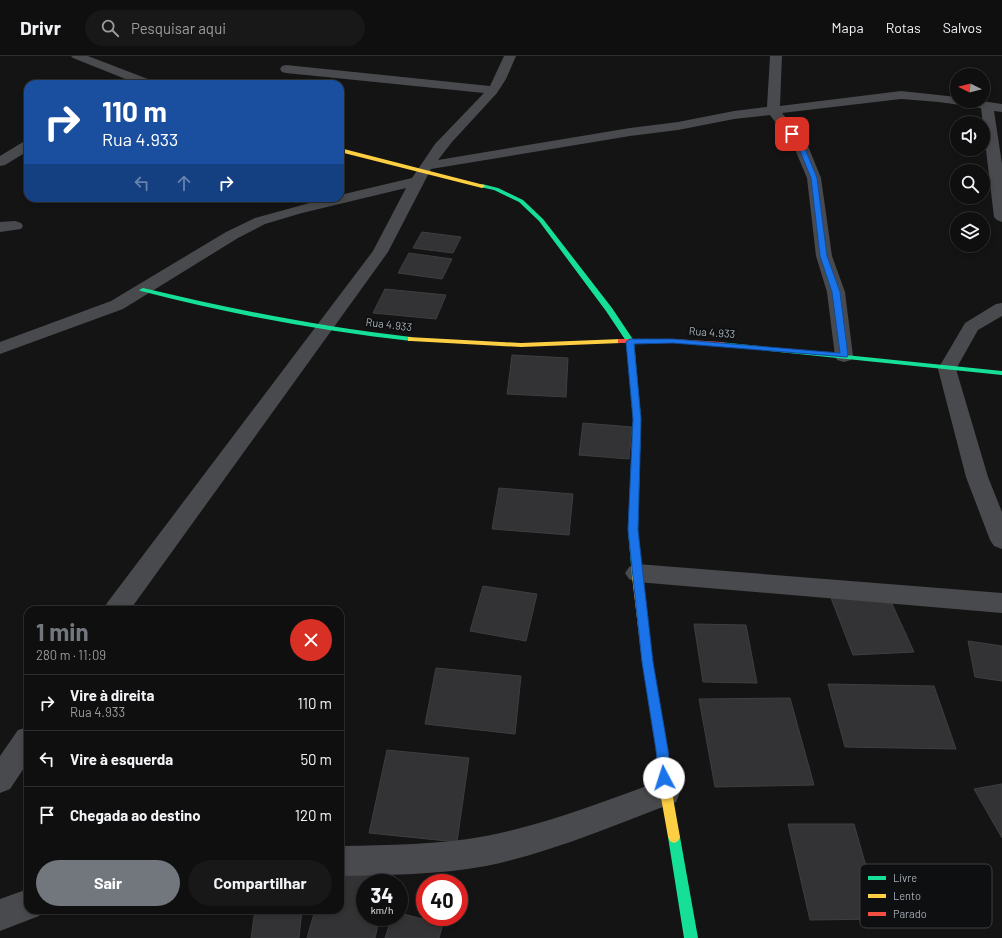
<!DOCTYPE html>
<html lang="pt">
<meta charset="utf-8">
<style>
:root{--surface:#0f0f0f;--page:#181818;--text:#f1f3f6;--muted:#9b9c9e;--line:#2f2f2f;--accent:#72777d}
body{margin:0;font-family:Barlow,sans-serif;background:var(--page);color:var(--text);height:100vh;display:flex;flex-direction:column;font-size:15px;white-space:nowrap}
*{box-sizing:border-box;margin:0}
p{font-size:13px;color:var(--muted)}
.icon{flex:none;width:22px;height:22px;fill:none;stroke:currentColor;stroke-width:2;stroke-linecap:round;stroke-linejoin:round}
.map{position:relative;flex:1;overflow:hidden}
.side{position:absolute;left:24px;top:550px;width:320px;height:308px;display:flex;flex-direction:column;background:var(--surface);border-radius:12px;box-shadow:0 2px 6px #0003,0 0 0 1px var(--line)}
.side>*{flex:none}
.banner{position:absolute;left:24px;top:24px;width:320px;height:122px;border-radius:12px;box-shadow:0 2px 6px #0003,0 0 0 1px var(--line);background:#1a4fa0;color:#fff;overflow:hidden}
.needle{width:26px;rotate:276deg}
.buttons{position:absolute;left:950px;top:12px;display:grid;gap:8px}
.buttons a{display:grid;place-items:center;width:40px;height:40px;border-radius:50%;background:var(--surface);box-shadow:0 2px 6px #0003,0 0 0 1px var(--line);font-size:20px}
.speed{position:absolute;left:356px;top:818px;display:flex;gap:8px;font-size:20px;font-weight:700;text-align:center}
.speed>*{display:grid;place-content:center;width:52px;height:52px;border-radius:50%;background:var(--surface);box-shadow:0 2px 6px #0003,0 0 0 1px var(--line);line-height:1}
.speed small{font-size:10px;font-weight:400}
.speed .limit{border:6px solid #d22;background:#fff;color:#111}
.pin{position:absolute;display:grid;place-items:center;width:34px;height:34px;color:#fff;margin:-17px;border-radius:8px;box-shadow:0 2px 6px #0006}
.me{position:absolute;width:44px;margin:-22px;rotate:355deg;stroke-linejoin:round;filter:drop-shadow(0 0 3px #0008)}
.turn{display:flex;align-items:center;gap:14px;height:84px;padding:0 12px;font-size:18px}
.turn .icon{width:52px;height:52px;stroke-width:2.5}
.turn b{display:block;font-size:28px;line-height:34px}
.lanes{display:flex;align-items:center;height:38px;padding:0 12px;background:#0003;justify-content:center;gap:20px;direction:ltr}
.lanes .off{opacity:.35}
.round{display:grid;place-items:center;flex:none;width:42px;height:42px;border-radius:21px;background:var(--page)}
.summary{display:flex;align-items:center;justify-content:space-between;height:68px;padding:0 12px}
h1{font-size:24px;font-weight:700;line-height:30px;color:var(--accent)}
.button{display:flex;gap:8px;margin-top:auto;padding:8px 12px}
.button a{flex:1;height:46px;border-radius:24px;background:var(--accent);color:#fff;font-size:16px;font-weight:700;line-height:46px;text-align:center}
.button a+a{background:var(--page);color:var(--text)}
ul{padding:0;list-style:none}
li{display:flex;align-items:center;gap:12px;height:56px;padding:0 12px;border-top:1px solid var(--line)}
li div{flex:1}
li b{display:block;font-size:15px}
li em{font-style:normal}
header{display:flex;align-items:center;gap:24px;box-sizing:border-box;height:56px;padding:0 20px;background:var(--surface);border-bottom:1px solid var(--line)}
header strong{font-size:19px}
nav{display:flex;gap:22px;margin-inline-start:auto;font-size:14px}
.search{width:280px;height:36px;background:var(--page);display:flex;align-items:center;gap:10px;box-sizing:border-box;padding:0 14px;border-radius:22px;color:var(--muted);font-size:15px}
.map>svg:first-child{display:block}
.building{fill:#333335;stroke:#3c3e40}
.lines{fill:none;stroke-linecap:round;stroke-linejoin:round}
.street{fill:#494a4d;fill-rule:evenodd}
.fast{fill:#16e098;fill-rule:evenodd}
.slow{fill:#ffcf43;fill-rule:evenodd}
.jam{fill:#f24e42;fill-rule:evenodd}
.route{fill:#1a73e8;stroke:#114b97}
.labels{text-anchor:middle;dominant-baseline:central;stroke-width:4;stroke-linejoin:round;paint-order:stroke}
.street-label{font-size:11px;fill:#a5acb5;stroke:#0e0f10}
.key{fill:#0e0f10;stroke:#3b3e42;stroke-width:1}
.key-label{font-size:11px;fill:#a5acb5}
</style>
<header>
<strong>Drivr</strong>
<div class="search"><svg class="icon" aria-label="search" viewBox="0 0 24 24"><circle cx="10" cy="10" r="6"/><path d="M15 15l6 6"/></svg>Pesquisar aqui</div>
<nav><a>Mapa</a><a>Rotas</a><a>Salvos</a></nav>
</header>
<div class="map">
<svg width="1002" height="882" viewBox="0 0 1002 882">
<rect width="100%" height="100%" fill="#141414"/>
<path class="building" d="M422,176L461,181L453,197L413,192Z
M409,197L452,203L442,223L398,217Z
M385,233L446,239L436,263L373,257Z
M512,299L568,302L566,341L507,338Z
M583,367L632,371L629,403L579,399Z
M499,432L573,438L569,479L492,473Z
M483,530L537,538L526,585L470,575Z
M888,539L914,596L853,599L831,542Z
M694,568L746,569L757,627L703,626Z
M968,585L1002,590V625L975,621Z
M436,612L521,620L515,678L425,668Z
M828,628L934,630L956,693L845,691Z
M790,642L814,729L715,731L699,643Z
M387,694L469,702L457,786L369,777Z
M1002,728V782L974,733Z
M788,768H854L881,863L810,864Z
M340,812L389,819L387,827H365V861H380L375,882H307L315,854H340Z
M255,854H302L299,882H251Z
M399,857L443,868L439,882H385L392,861H399Z"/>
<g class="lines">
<path class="street" d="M71,0H88L153,25L155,28H138L73,2Z
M504,0H516L506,23L497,37L452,86L438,104L630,72L678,66L734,55L767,51L770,0H782L780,50L901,35L957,41V45H982L1002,48V56L994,55L1002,108V166L997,164L994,161L981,52L939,46L901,43L782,57L808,90L821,122L832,200L845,236L853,300L851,304L844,306L837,304L835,300L827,236L816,200L807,122L794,91L770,59L734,63L678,74L630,80L431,113L388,196L130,554H104L107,547L373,195L406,132L302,157L265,168L238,182L123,253L0,298V286L111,245L226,176L255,162L328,142H340V139L412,122L435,88L484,37L286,17L282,16L280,13L282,10L286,9L490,30Z
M28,85V95L5,109L0,110V100L23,86Z
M15,165L21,167L23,170L21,173L0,176V166Z
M1002,247V260L978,274L956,313L988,421L1002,456V493L994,490L990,484L966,421L938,313L965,267L996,248Z
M637,508L1002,537V557L637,526L629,523L625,517L629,511Z
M28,671V706L10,733L0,737V700L18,674Z
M666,723L676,726L680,736L676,746C615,769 550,797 486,810C437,819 389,819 340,820V790C389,789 438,789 486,780C548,768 607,744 666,723Z
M28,833V854H42L39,860L0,875V843Z"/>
<path class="fast" d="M482,128L498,132L523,144L543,163L612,252L634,285L641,363L638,474L642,520L640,523H634L632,520L628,474L633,363L626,285L606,255L539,165L519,146L494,134L480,131V129Z
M143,232C232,253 320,271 411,281L415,283L411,285C320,275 230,258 141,235L139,234Z
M719,286L1002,315V319L722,290L718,288Z
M674,775L678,777L680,781L698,882H684L668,781L670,777Z"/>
<path class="slow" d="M340,92L484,129L485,130L482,132L340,96Z
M408,281L521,287L621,283L625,285L621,287L521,291L411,285H408Z
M637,516L640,517L642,520L652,605L668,694L672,736L680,781L678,785L674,787L670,785L668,781L660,736L656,694L642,605L632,520L634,517Z"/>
<path class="jam" d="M618,283H673L722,286L726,288L722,290L673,287H618Z"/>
</g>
<path class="route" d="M792,77L804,90L817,122L827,200L840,236L848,300L847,301L673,287L634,288L641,363L638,474L653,606L668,694L670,722L669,726L664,727L660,726L659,722L656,694L642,606L628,474L633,363L626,286L630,283H673L840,297L832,236L820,200L811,122L798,90L790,78Z"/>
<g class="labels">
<g class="street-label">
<text transform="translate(389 268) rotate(7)">Rua 4.933</text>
<text transform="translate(712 276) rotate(4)">Rua 4.933</text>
</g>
</g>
<rect x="860" y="808" width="132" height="64" rx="6" class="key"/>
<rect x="868" y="820" width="18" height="4" fill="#16e098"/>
<rect x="868" y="838" width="18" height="4" fill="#ffcf43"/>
<rect x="868" y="856" width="18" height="4" fill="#f24e42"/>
<g class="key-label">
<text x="893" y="826">Livre</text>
<text x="893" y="844">Lento</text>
<text x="893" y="862">Parado</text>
</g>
</svg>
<div class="buttons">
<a><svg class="needle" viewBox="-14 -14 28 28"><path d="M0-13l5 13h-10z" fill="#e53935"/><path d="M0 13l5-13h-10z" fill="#9b9c9e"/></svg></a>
<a><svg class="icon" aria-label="sound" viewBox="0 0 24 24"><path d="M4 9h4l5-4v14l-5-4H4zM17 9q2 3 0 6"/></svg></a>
<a><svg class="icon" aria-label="search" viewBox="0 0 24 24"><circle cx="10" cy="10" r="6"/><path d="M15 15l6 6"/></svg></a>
<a><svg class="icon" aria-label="layers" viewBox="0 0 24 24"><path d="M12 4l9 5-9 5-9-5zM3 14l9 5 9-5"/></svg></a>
</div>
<div class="speed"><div>34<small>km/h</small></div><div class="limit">40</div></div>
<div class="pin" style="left:792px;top:78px;background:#d93025"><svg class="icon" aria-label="arrive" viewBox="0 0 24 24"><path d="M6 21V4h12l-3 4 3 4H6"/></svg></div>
<svg class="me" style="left:664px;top:722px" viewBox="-20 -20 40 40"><circle r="19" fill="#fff"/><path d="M0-13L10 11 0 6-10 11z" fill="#1a73e8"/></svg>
<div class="banner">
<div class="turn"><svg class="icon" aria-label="right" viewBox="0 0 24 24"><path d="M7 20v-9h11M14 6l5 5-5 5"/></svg><div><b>110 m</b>Rua 4.933</div></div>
<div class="lanes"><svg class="icon off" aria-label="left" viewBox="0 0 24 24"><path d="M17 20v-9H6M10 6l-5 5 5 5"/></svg><svg class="icon off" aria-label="ahead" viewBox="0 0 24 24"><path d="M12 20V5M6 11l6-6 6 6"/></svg><svg class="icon" aria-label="right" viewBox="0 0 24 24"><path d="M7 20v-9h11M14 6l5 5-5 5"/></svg></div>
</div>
<section class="side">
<div class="summary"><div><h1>1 min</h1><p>280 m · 11:09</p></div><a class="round" style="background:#d93025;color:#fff"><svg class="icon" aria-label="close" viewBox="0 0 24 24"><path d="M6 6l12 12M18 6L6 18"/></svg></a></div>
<ul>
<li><svg class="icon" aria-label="right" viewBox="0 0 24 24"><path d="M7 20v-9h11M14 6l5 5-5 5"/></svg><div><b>Vire à direita</b><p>Rua 4.933</p></div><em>110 m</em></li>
<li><svg class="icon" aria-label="left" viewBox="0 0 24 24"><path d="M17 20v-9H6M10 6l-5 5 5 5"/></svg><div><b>Vire à esquerda</b></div><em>50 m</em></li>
<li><svg class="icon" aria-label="arrive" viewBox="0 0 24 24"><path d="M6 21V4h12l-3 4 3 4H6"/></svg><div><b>Chegada ao destino</b></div><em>120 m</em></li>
</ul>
<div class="button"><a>Sair</a><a>Compartilhar</a></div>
</section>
</div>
